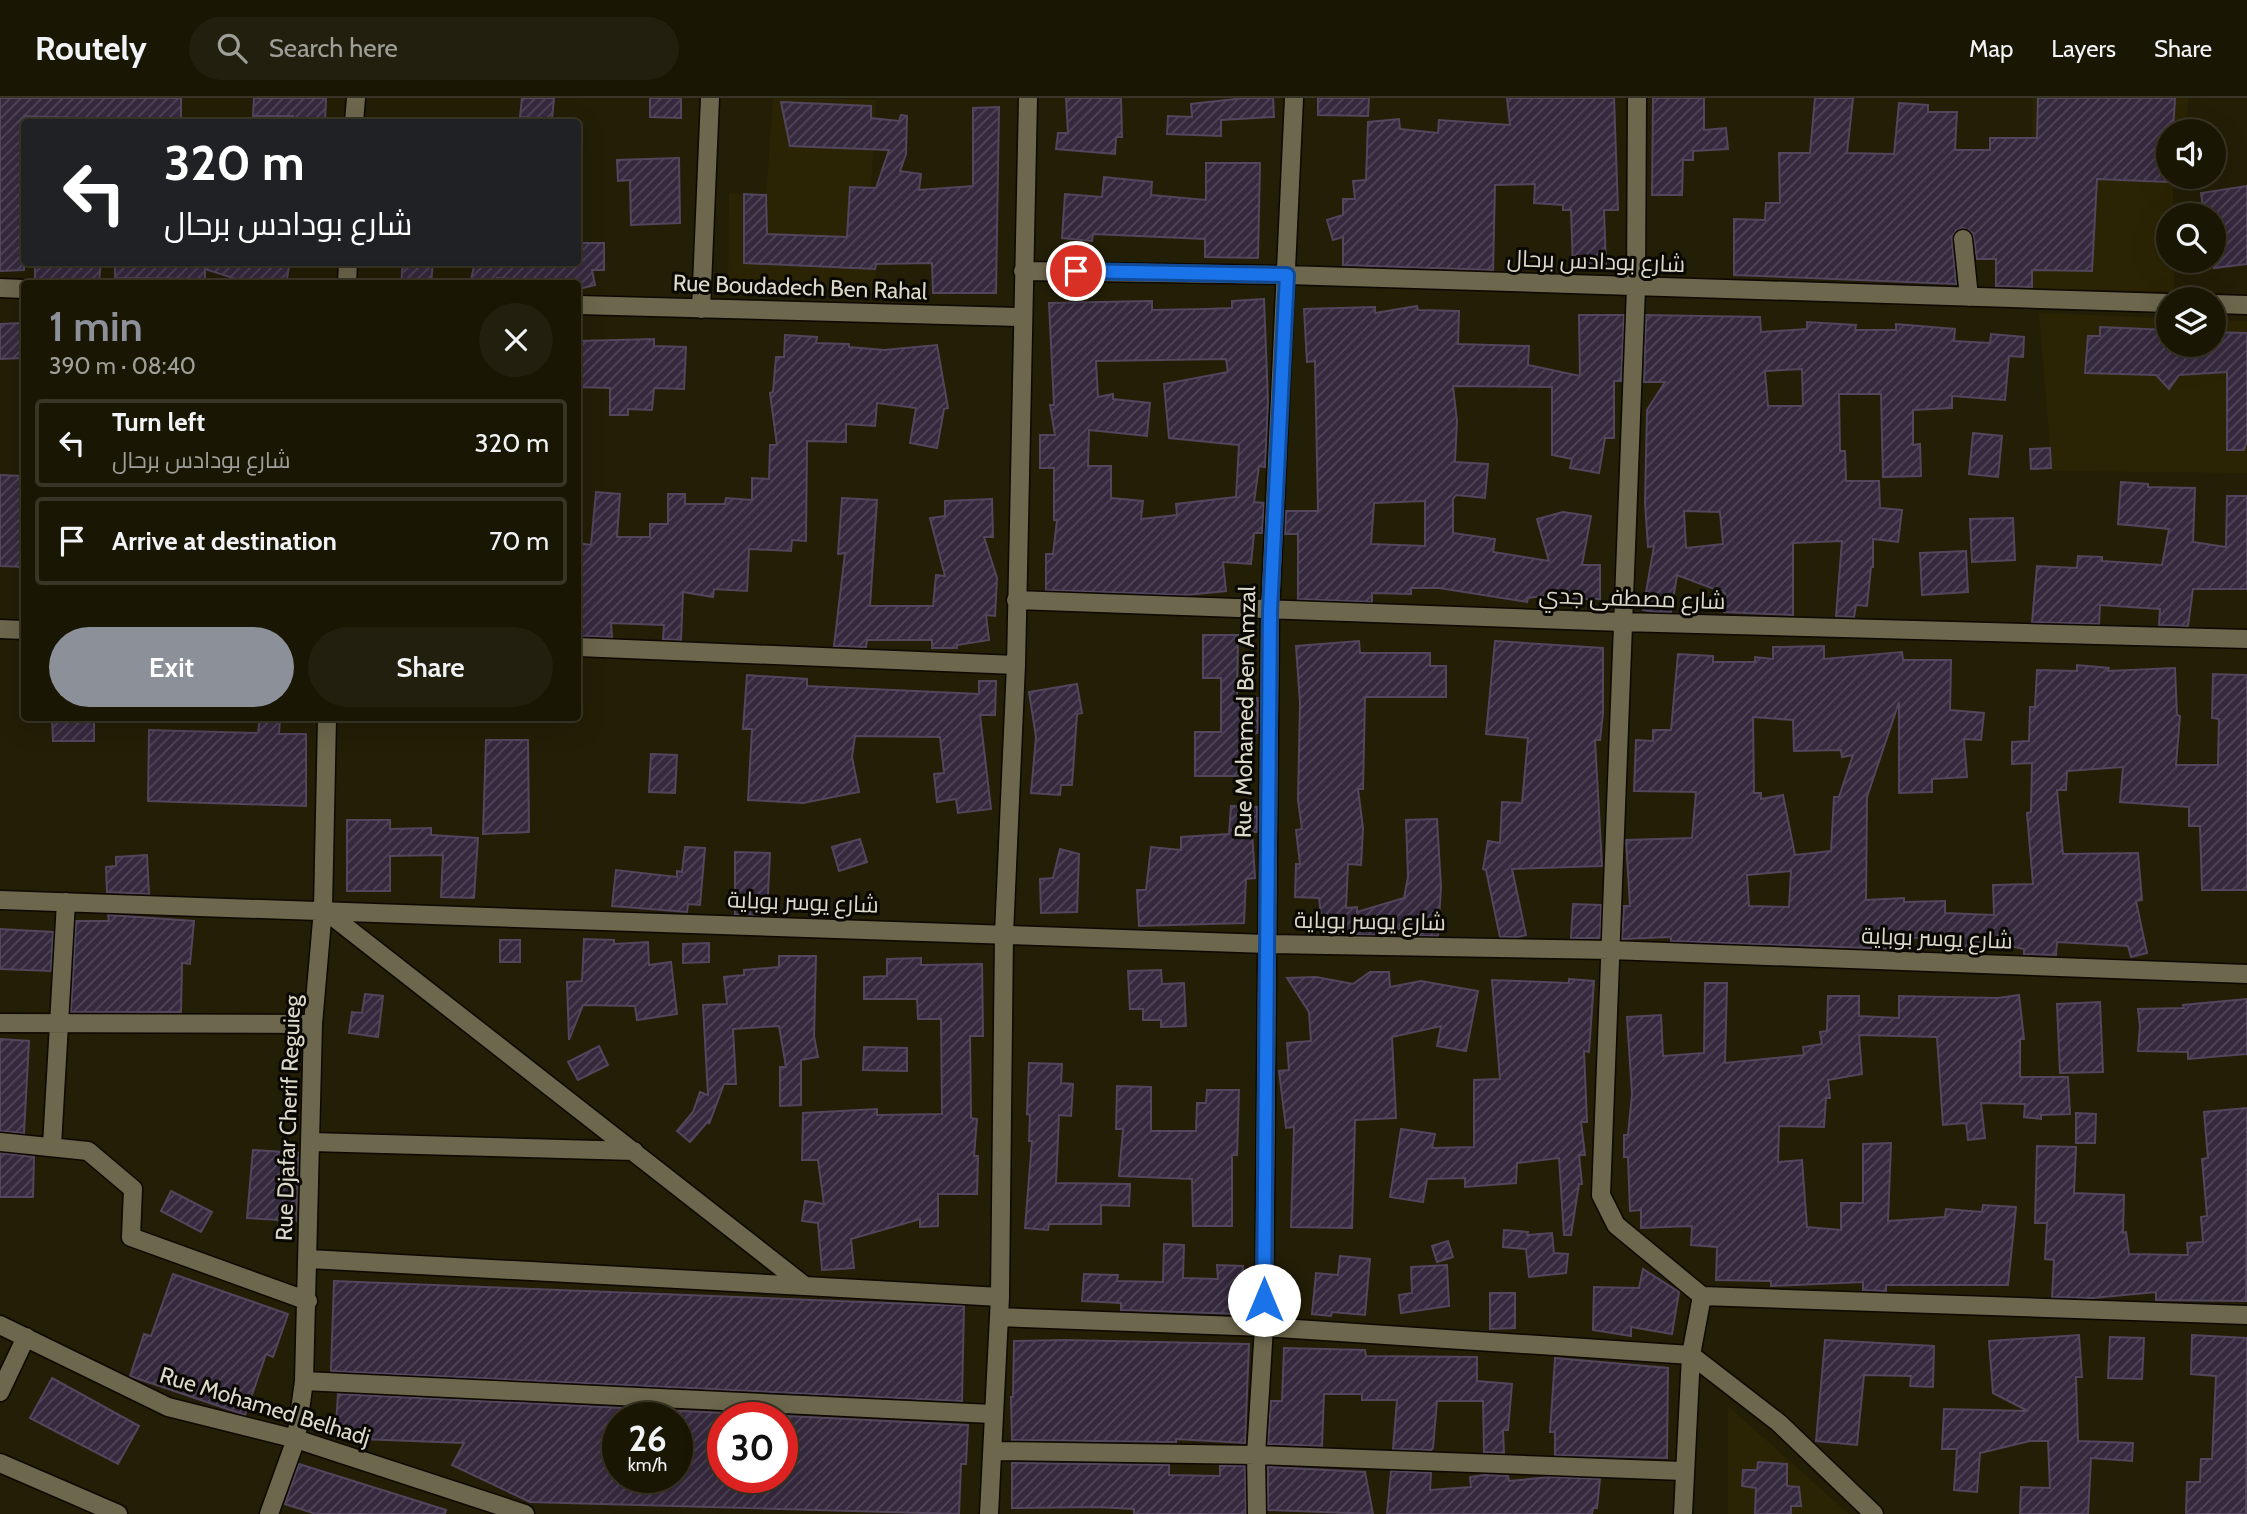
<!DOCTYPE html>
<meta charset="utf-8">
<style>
:root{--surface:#1a1604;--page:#231f0e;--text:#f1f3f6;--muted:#9f9f9a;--line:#383526;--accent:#8c9099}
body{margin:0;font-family:Cabin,Cairo,sans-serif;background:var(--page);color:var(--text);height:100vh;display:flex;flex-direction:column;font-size:26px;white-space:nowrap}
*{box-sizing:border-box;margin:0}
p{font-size:23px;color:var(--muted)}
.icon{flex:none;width:38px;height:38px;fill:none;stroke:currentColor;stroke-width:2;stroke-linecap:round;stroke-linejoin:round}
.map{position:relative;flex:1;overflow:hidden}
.details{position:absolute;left:21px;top:182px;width:560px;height:441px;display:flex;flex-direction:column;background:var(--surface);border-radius:7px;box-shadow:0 7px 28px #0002,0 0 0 2px var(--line)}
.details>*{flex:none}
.top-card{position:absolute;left:21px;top:21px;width:560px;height:147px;border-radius:7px;box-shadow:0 7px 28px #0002,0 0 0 2px var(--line);background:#202124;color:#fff;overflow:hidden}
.buttons{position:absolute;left:2156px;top:21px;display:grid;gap:14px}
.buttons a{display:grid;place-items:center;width:70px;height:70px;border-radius:50%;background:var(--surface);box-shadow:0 7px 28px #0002,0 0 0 2px var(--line);font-size:35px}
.speed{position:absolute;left:602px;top:1304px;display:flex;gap:14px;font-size:35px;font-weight:700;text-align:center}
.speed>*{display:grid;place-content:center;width:91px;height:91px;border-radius:50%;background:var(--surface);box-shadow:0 7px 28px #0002,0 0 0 2px var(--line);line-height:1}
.speed small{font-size:18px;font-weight:400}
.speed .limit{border:10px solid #d22;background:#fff;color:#111}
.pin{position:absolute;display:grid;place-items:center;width:60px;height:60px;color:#fff;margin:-30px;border:4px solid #fff;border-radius:50%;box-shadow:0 2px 7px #0007}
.me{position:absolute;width:77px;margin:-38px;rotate:0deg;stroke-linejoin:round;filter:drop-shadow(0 0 5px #0008)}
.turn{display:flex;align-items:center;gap:24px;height:147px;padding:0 28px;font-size:32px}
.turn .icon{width:91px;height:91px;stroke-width:2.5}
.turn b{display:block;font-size:49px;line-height:60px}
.round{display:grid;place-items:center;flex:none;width:74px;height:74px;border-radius:37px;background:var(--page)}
.summary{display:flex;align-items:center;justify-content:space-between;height:119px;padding:0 28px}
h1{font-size:42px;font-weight:600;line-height:52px;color:var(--accent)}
.primary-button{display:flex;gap:14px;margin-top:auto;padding:14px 28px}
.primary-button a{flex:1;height:80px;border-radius:42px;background:var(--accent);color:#fff;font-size:28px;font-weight:600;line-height:80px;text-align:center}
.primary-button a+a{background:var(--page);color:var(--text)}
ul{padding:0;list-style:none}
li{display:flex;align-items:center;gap:21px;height:88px;margin:0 14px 10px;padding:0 14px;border:4px solid var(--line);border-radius:7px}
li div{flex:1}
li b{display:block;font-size:26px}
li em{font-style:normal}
header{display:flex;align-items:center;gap:42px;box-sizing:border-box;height:98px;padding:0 35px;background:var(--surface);border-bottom:2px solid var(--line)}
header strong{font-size:33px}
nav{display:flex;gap:38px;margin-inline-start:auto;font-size:24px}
.search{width:490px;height:63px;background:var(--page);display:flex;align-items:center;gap:18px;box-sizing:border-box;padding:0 24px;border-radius:38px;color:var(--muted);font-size:26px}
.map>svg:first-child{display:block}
.built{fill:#2b2404}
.building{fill:url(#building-hatch);stroke:#52465c;stroke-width:2;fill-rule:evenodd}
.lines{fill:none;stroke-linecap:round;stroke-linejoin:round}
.street-casing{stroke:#0d0800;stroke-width:21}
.street{stroke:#6d674d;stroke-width:18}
.route-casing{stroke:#114b97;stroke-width:18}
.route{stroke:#1a73e8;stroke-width:12}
.labels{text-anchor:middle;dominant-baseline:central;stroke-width:6;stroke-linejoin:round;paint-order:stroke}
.street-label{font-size:23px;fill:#dcd9cb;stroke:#0a0802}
</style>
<header>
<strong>Routely</strong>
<div class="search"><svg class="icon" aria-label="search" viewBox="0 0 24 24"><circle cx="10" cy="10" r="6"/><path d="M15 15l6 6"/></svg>Search here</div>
<nav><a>Map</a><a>Layers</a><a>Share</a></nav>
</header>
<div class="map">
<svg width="2247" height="1416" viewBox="0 0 2247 1416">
<defs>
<pattern id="building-hatch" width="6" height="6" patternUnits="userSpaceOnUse" patternTransform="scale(1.75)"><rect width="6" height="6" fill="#35293e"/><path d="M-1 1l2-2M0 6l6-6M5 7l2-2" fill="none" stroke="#524759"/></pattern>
</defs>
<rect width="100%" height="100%" fill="#231e06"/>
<path class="built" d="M773,0L876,2L871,90H879L875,193L728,189L729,95L766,97Z
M2033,0H2188L2186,33H2168V79H2173V117H2168V163H2174V194L2026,190Z
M2039,215L2168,220V247H2214V222L2247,223V375L2052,373Z
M1728,1308L1849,1416H1728Z"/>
<path class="building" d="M0,0H181V24H81V20L24,18L21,142H24V172L0,173Z
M254,0H326L325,24H293V18H253Z
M522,0H554L552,21L520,19Z
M650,0H681V20L650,19Z
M1066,0H1121L1122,39H1116L1115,56L1056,51L1058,35H1068Z
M1245,0H1273L1274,19L1221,22V38L1167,36L1168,18L1192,19L1191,6Z
M1318,0H1369L1368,18L1318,17Z
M1507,0H1614L1618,112H1604L1606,167L1573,169L1571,112H1563V107L1534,105L1535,86L1495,87L1493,172L1343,167V139L1333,142L1327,122L1343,117V101H1355L1353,83L1366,82L1368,24L1399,21L1400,31L1438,35L1439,22L1510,27Z
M1653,0H1704V32L1726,30L1728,51L1693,53V62H1683L1682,97H1652Z
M1815,0H1853L1847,55L1894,56L1899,5L1928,7V14H1957L1955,52H1990V40H2037L2038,0H2175L2173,33H2168V84L2097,81L2092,173L2032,172V189L1996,188V161H1977L1973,135L1963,130L1956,132L1952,141L1956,186L1734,177V121L1765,122L1766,105H1780L1779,55H1810Z
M781,4L871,8V20L899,23L901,17L907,18L906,56L900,73L921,76L919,92L973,88V10L999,9L996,195H933L932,165L876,166L875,171L744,165V96L766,97L767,136L847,139L850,89L876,90L889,52L790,48Z
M679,60L680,125L631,127L630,82L618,83L617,62Z
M1206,65H1260L1258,160L1205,159V141L1093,136L1092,143L1062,140L1065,96L1102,99L1104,79L1152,84L1151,97L1206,102Z
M2247,88V166L2214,170V117H2204L2201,95Z
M578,145H604V172H592L595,187L579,191L577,185L497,180L496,186H470L475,164H578Z
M35,164H101L99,184L35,183Z
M115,164H251L289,169L286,186H252L205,171V181L115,180Z
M403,164H433L431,186H401Z
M1264,201L1268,304L1265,369L1259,368L1254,404L1264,405L1262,435H1254L1251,466L1223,464L1226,493L1186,497L1046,492V456H1053L1057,422H1054V370H1040V337H1055L1050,307H1054L1049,205L1152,203V212L1206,211L1232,210V203ZM1226,261L1228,274L1164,286L1169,340L1239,347L1236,399L1176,406L1177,417L1141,421L1143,403L1111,400V368H1088L1089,332L1147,338L1150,305L1113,301V296L1098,299L1096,263Z
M1417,208L1418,212L1459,213L1458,246L1529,248L1528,267L1580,278L1579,217H1624L1621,283H1614V340H1605L1599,375L1570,370L1572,361L1552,357V289L1453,288L1457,323L1455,364L1488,366L1485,400L1456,397L1453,401V435L1495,441L1493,454L1549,463L1537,421L1563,414L1591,418L1582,467H1600V501H1568L1569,494L1528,500L1527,504L1439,490H1411V496L1372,495V504L1298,501V436H1285L1286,413H1318L1315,263L1307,264L1304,211L1375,209V215ZM1425,403V448L1371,446L1374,405Z
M1646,217L1760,219L1761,234L1807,231V224L1856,227L1855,232H1896V226L1955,231L1954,243L1990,245L1991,236L2024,239L2023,259L2009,258L2005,302L1952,298V310L1913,312V347L1920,346L1921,378L1883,379L1881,296H1839L1840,353H1845L1846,383H1879L1880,410L1902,412L1898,444L1873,441V469H1871L1867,508L1856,507L1854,519L1836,518L1842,443L1793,445V517L1724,514L1725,495L1677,477L1671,514H1655L1643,512L1654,448L1648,449L1645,405L1647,312L1665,284H1644ZM1802,271L1803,308H1768L1765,273ZM1684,413L1720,414L1723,446L1686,450Z
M20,225L22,260L0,261V226Z
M2100,229L2168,232V247H2214V234L2247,235V343L2244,352H2227V274L2179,277L2169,291L2156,277L2085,275L2088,238H2100Z
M785,237L817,239L816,245L849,246V249L884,252L937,247L948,310L944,311L937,350L910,345L916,310L877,305L875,328L846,326V344L807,343L806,443L792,442L791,453L749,451L747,493L714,491L713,499L683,494L681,542L663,541L664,527L611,525L612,539L578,538V445L591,447L596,394L620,396L617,439H650V426H668V396H685V406H725L726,400L752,402V380L769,381L770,347H777L770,295L773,294L776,259H784Z
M654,241V248L686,249L684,291L654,290L652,312L628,311V317H610V290L578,289V243Z
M1973,335L2002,338L1998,379L1969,376Z
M2050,350L2051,370L2031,371L2030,351Z
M0,377L21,378L20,418H24V469L0,468Z
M2121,384L2148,386V389L2195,390L2193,444L2226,449L2227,398H2247V491H2193L2188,528L2159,527L2160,511L2100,507L2099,526L2032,524L2037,468L2077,470L2078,458L2102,459V463L2162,467L2169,431L2118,426Z
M842,400L877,402L870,508H933L936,477L945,478L930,420L945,418V403L992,401L993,439H984L997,480L995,518L986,517L989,542L957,547V550H932V542H867L866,549L834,548L845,455L838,456Z
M2013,420L2015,462L1972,464L1970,421Z
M1966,453L1968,494L1922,497L1920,455Z
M1203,537H1238L1237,600H1258V635H1244V678H1195V634H1221V580H1203Z
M1359,543L1360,555H1430V568H1446V599H1365L1363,691H1358L1363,730L1361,767L1348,766L1346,810L1357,809V814L1404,800L1408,779L1406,722L1437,721L1441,789L1438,838L1402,837V830L1380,837L1323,836L1319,800L1295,799L1296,766H1300L1296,732L1302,731L1298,702L1300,605L1296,548Z
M1495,543L1603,550V615L1600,642H1595L1602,768L1512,771L1526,837L1518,839H1500L1486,772L1483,771L1488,743L1500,745L1502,704L1522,705L1528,640L1486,636Z
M1824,548V561L1902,554L1903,562H1951L1950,612L1984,615L1981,642L1964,641L1967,679L1932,681V694L1899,695V604L1867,699L1866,802L1904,800V804L1945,803V815L1994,817L1993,787L2033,786L2027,715L2031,714L2032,665L2012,666V644L2029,643L2030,609H2035L2037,572L2077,573V567L2109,570L2108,573L2175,570L2177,617L2180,618L2176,667H2218L2219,621L2212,620L2213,576L2247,577V792H2202L2200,728H2189V709L2120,704L2123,669L2067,673L2066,692H2057L2063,756L2138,755L2142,802L2136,803L2147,855L2131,859L2128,848L2057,844L2056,857L2024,856V851L1986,843L1985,855L1956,854V840H1891L1892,851L1671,843V839L1622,841L1624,808H1630L1626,742L1692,740L1696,694L1634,693L1636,642L1653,643V632H1671L1678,556L1713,558V564H1755V559L1773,561V549ZM1753,619L1793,622L1794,653L1841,652L1842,659L1853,657L1839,699H1834L1831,753L1795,757L1783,697L1761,701V695H1754ZM1791,773L1789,809L1749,808L1747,777Z
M747,577L807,581V588L979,596V583H996L995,617H980L991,711L958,715L956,701L937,704L934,676L944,675L940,639L855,638L852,659L859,694L803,705L748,702L752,631H743Z
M1077,586L1082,615L1077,616L1072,687H1061L1060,697L1031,695L1036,639L1029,594Z
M52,620H94V643H53Z
M260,620H280L279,636H306V708L148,703L149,632L258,635Z
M486,642H528L529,734L483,736Z
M651,656L677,657L675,695L649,694Z
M1231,708L1257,709V734H1252L1255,780L1246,781L1244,825L1139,828L1137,792H1146L1151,749L1181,752V739L1229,736Z
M347,722H390V731L431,730V737L478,740L474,800L441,799L443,757L390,758V793H347Z
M860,741L867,764L839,773L832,749Z
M685,749L705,750L700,807L688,806L687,814L612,808L616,772L677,779V773L682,774Z
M1060,751L1079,756L1077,814L1041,815L1040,781L1053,780Z
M735,754L770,755L767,817L735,816Z
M147,757L149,796L107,794L106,769L116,768V759Z
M1573,806L1601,807L1600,840H1571Z
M108,817L194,823L190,866L182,865L181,914H71L76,823H109Z
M0,831L53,834L51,873L0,871Z
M584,841L614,842V846L648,844L649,867L671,864L677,916L637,922L635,908L583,907L569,942L567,884L582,883Z
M500,842H520V864H500Z
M709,845V864L683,865V846Z
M779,858H816L814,938L818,959L801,962V1007L780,1008V969H786L779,928L733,931L736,986H724L709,1026V1022L690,1044L677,1033L693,1014L700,994L708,997L703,907L727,906L724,879L744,877V872L779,869Z
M921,860V867L982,866L983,938H970L971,1020L977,1021L974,1058H978L977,1096H938V1128L920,1129V1121L851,1141L854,1170L822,1172L818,1125L802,1123L805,1103L824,1106L818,1062H802L803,1015L877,1011V1017L942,1016L941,921H918L917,901H864V879L887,878V861Z
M1161,872L1162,886L1184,885L1186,928L1161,929V922H1143V911H1130L1128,873Z
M1370,874H1389L1390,889L1421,883L1478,893L1466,953L1437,948L1441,928L1392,939L1396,1020L1355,1022L1352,1130L1291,1129L1294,1029L1286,1030L1279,973L1289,972L1287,945L1311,943L1309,914L1287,880L1316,879L1353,886Z
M1569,881L1594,883L1589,954L1584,953L1587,1024H1581L1585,1057H1579L1582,1086H1579L1571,1137H1564L1559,1060L1517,1065L1516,1085L1465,1089V1080L1427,1081L1423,1104L1390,1099L1401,1031L1435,1036L1432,1050L1474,1049V982L1500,981L1492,882L1569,885Z
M1705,885H1727L1725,965L1804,957L1803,949L1822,946L1820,934L1827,933L1828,898H1859V918L1899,920V898L1998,900L2019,897L2024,941H2020V979H2068L2070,1016L2041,1017V1021L2024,1019L2025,1006L1981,1005L1985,1040L1968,1042L1966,1025L1943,1027L1937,939L1859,937L1862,976L1828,982L1830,1000H1826L1824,1029L1779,1028L1778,1064L1802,1062L1807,1129L1841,1132V1105H1863V1046L1891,1045L1888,1123L1945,1119L1946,1111L1982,1114L1983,1107L2016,1109L2008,1187H1886V1193L1863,1192V1184L1771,1188V1183L1716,1182L1717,1149L1691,1147L1692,1128L1641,1130V1112L1630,1113L1628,1059H1624V1037H1628L1632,996L1627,919L1661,917L1663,958L1704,955Z
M365,896L383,898L378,939L349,935L352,914L362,915Z
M2247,901V956L2188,961V954L2138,953L2140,928L2138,911L2184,910L2183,907Z
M2100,904L2103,974L2060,975L2057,906Z
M0,941L29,943L24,1035L0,1033Z
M599,948L608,967L578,982L568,964Z
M864,949L907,950V973L863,972Z
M1029,965L1062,966L1061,985L1073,986L1071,1018L1059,1017L1056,1085L1130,1086L1129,1108L1101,1107V1126H1049L1048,1132L1025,1130L1032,1043H1029L1030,1017L1027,1016Z
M1117,988L1151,989V1033H1196L1197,1005H1206L1207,992H1239L1237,1057H1232V1128H1193L1192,1081L1119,1078L1123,1031H1116Z
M2247,1010L2246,1203L2156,1202V1194L2093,1200L2052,1199L2054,1162L2045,1161L2047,1125H2035L2037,1048L2076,1049L2074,1095L2124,1097L2123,1135L2126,1134L2129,1156L2188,1157L2187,1145L2203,1144L2201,1119L2207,1118L2202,1061L2208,1060L2204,1014Z
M2076,1015L2096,1016L2095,1045H2076Z
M253,1052L298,1055L296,1123L247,1120Z
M0,1055L34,1059L33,1099H0Z
M171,1093L212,1114L201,1134L161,1113Z
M1504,1132L1528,1134L1527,1137L1552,1135L1554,1155L1568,1156L1566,1175L1529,1179L1526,1151L1503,1149Z
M1448,1143L1453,1159L1437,1164L1432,1148Z
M1164,1146L1184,1147L1183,1180L1218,1181L1217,1167L1243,1168L1241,1216L1121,1212V1205L1082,1203L1084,1176L1118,1177L1117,1183L1163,1184Z
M1340,1158L1370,1161L1365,1217L1332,1214L1331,1218L1312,1216L1316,1175L1338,1177Z
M1447,1167L1449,1208L1401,1215L1399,1197L1412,1195L1411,1169Z
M1643,1171L1679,1194L1672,1236L1631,1229V1238L1593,1232L1594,1189L1639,1190Z
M173,1176L288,1216L273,1259L266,1256L245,1317L130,1278L144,1236L151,1238Z
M334,1183L964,1208L962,1303L331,1273Z
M1490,1195H1515V1230L1490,1231Z
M2079,1237L2082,1279H2076L2078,1343L2133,1345L2132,1363L2091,1360L2088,1416H2020L2021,1389L2050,1390L2048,1343H2030L1980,1355L1977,1394L1954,1392L1957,1351H1942L1944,1311L2028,1313L1993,1295L1989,1243Z
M2192,1237L2247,1240L2246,1416H2186L2187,1384H2200L2201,1361H2212L2216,1278L2191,1276Z
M2110,1239L2144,1240L2142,1281L2108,1280Z
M1064,1242L1249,1246L1245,1345L1176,1341V1344L1012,1342L1011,1299H1013L1014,1243Z
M1825,1242L1934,1248L1933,1289L1910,1288L1911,1278L1864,1277L1857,1347L1816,1343Z
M1284,1250L1365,1252L1366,1258L1477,1259V1283L1512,1286L1508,1332H1503L1504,1355L1484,1354L1483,1303H1437L1433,1350L1431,1352L1393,1351L1397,1302H1362V1296H1324L1322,1348L1268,1346L1271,1303H1282Z
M1555,1260L1668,1270L1667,1360L1555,1357V1334H1550Z
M52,1280L139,1328L118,1366L30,1320Z
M338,1296L968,1327L966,1366H961L959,1416L530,1404L452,1367L464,1345L335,1340ZM618,1320H677V1379H618ZM723,1320H782V1379H723Z
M1758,1364L1787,1366V1388L1799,1389L1801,1408H1791V1416H1755L1756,1390L1742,1388L1743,1372H1757Z
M1012,1365L1169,1367V1377L1220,1378V1368H1245L1246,1416H1134V1411L1098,1409L1012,1410Z
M299,1366L446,1412L445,1416H316L285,1406Z
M1268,1369L1365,1374L1373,1416L1268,1412Z
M1391,1373L1431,1375L1430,1392L1471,1389L1470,1379L1484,1377L1508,1378L1509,1383L1551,1379L1600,1381L1597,1410H1593L1592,1416H1387Z"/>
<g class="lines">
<defs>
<path id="street" d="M1637,0L1636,190L1601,1097L1616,1127L1702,1198L2247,1217
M354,24L356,0
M1963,141L1969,199
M1023,173L1287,177L2168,205
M347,186L348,164
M0,190L24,191
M2214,206L2247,207
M578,207L1021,219
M701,211L710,0
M1016,502L1622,524L2247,541
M0,531L24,532
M578,549L1016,567
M0,802L1267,846L1611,852L2247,876
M323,811L805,1188L1000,1199
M0,925L313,926
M0,1044L88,1053L133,1091L131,1139L308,1203
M311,1044L634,1053
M52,1048L66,804
M309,1161L805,1188
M999,1219L1264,1229L1691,1257L1779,1325L1874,1416
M0,1227L168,1309L296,1341L525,1416
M304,1283L992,1316
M0,1294L26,1239
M994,1353L1256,1357L1683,1373
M0,1365L118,1416
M269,1416L296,1341L304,1283L313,926L323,811L327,620
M989,1416L1000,1199L1004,836L1016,567L1028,0
M1257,1416L1256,1357L1264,1229L1270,513L1294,0
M1683,1416L1691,1257L1702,1198"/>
</defs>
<use href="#street" class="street-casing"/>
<use href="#street" class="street"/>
</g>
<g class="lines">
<defs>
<path id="route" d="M1076,173L1287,177L1270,513L1264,1202"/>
</defs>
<use href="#route" class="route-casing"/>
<use href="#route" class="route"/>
</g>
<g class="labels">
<g class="street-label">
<text transform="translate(1596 163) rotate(2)">شارع بودادس برحال</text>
<text transform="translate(800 189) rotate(2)">Rue Boudadech Ben Rahal</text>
<text transform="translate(1632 500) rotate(2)">شارع مصطفى جدي</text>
<text transform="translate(1245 614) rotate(-89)">Rue Mohamed Ben Amzal</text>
<text transform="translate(803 804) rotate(2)">شارع يوسر بوباية</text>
<text transform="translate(1370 823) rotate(1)">شارع يوسر بوباية</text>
<text transform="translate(1937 840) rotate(2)">شارع يوسر بوباية</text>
<text transform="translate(288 1020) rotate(-88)">Rue Djafar Cherif Reguieg</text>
<text transform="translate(265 1308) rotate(17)">Rue Mohamed Belhadj</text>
</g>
</g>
</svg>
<div class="buttons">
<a><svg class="icon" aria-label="sound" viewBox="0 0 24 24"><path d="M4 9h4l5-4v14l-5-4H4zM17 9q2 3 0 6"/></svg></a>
<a><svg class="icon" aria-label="search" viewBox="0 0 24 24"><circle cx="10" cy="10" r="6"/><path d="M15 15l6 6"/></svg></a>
<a><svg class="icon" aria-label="layers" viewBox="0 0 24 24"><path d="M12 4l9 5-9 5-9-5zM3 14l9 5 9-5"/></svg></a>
</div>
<div class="speed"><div>26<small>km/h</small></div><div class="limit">30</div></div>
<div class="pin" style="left:1076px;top:173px;background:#d93025"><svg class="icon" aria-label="arrive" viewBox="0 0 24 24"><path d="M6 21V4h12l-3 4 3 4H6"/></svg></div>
<svg class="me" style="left:1264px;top:1202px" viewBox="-20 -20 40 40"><circle r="19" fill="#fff"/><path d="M0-13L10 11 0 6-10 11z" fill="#1a73e8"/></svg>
<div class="top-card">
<div class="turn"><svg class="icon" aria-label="left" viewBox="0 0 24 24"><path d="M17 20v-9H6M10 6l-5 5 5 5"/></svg><div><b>320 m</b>شارع بودادس برحال</div></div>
</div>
<section class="details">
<div class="summary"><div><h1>1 min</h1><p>390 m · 08:40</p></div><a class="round"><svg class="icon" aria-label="close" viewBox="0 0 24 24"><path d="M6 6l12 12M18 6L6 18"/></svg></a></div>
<ul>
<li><svg class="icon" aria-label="left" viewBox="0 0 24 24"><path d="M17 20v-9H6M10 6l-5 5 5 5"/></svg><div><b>Turn left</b><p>شارع بودادس برحال</p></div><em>320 m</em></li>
<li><svg class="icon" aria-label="arrive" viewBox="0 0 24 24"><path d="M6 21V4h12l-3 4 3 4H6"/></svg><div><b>Arrive at destination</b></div><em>70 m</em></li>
</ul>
<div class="primary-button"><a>Exit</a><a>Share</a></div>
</section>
</div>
